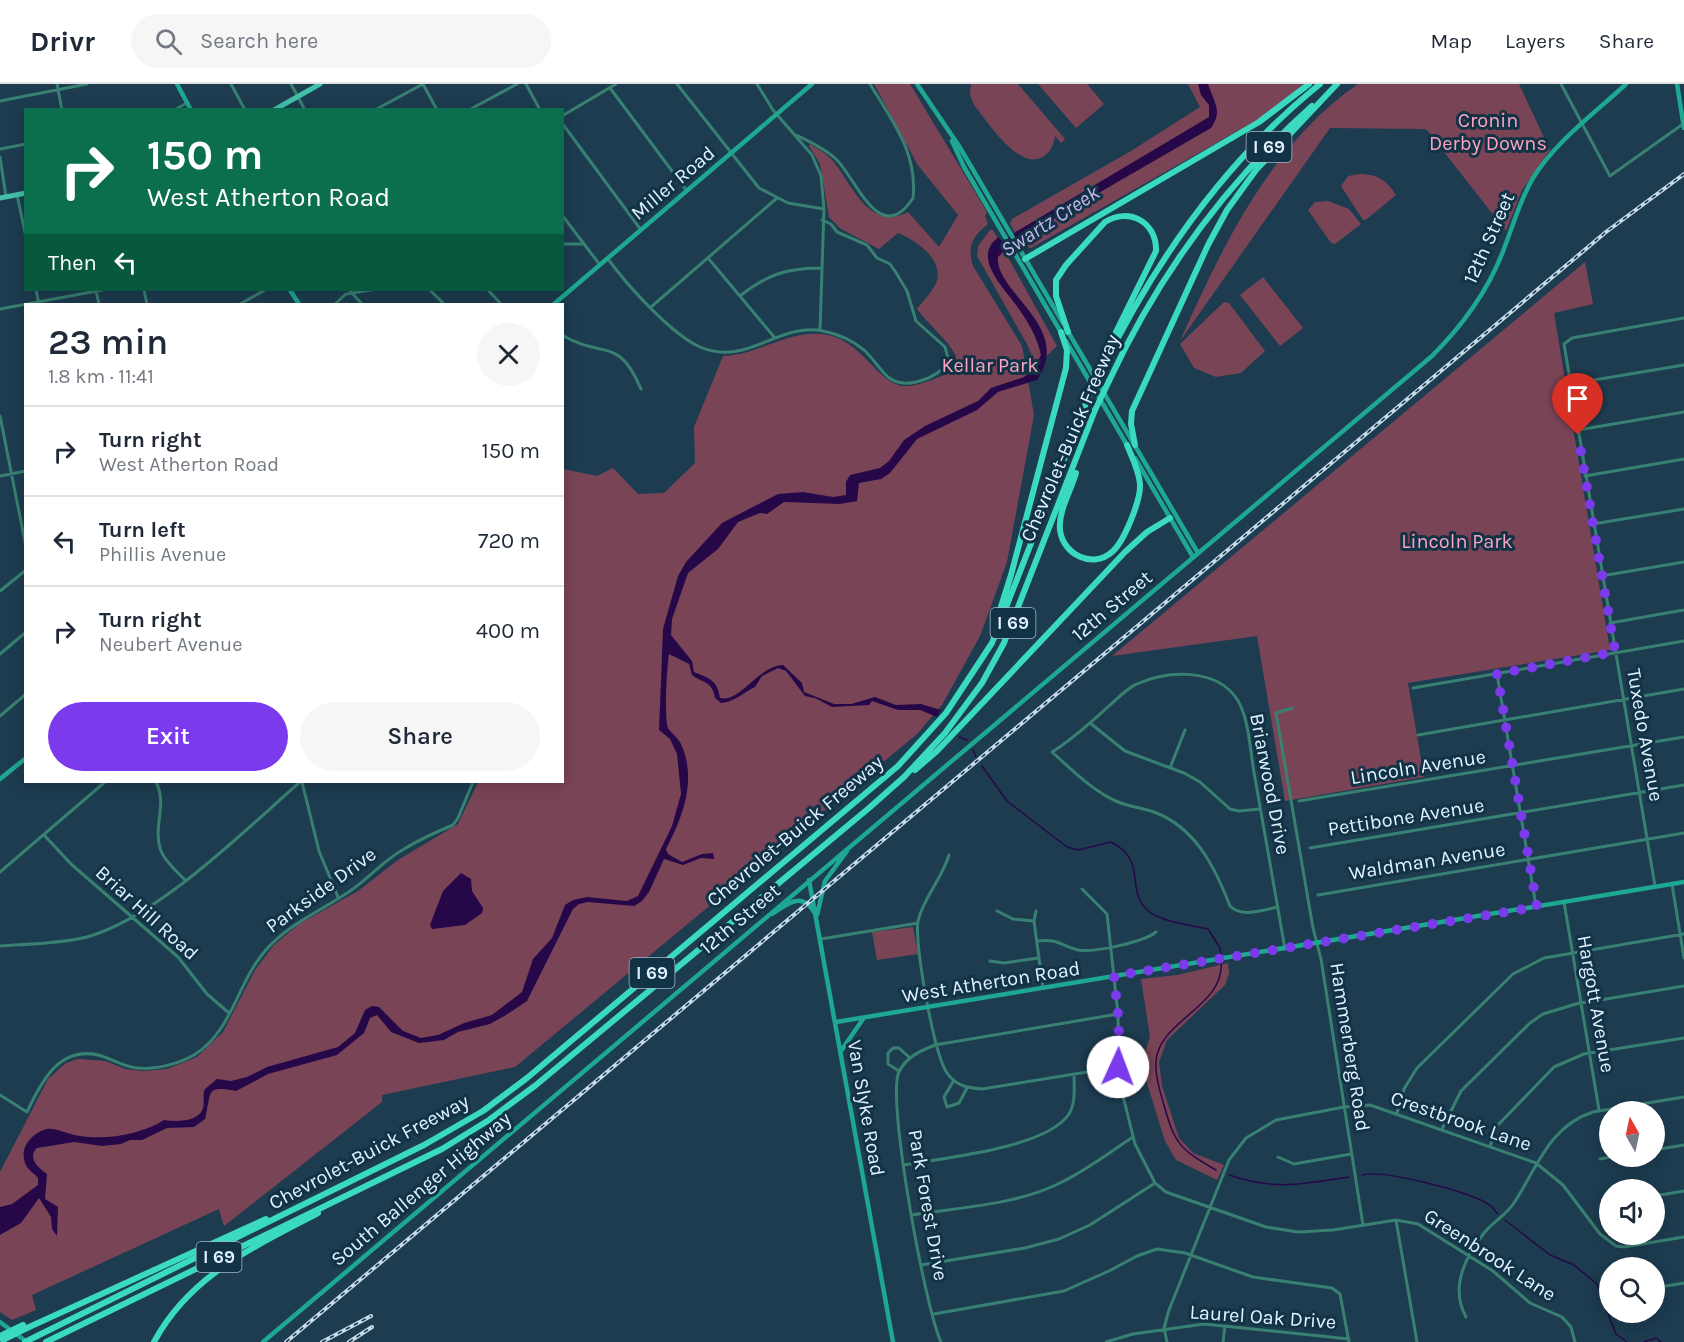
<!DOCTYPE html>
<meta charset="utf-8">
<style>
:root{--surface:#fff;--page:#f6f6f7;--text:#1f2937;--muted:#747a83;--line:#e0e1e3;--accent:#7c3aed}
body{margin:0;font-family:Karla,sans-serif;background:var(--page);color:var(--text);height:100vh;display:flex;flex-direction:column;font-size:22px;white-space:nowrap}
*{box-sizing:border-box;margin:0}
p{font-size:20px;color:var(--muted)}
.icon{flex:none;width:33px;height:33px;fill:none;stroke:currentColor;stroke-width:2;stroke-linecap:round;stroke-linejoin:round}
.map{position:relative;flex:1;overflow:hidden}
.details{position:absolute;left:24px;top:219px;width:540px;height:480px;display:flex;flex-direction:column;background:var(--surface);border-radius:0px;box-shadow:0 3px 15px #0003}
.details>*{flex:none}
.guide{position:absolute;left:24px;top:24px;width:540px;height:183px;border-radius:0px;box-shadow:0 3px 15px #0003;background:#0b6e4f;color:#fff;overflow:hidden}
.needle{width:39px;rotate:351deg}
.tools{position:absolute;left:1599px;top:1017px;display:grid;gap:12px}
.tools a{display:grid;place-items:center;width:66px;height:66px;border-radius:50%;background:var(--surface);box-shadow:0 3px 15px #0003;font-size:30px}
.pin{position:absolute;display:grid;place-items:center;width:51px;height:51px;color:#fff;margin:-62px -26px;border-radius:50% 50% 50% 0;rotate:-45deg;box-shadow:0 0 6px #0007}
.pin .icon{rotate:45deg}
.me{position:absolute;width:66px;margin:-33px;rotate:2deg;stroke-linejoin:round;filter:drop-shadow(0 0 4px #0008)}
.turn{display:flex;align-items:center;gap:21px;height:126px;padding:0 24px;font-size:27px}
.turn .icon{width:78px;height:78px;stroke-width:2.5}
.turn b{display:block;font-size:42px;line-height:51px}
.then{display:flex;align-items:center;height:57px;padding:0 24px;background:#0003;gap:12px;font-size:22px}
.round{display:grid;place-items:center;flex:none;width:63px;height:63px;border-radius:32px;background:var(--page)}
.head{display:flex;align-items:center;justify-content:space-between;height:102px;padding:0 24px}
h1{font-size:36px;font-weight:600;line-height:45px}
.primary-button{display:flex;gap:12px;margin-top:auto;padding:12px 24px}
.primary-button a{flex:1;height:69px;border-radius:36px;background:var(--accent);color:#fff;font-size:24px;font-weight:600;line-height:69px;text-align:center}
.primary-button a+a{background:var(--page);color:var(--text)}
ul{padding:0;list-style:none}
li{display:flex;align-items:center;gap:18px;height:90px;padding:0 24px;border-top:2px solid var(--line)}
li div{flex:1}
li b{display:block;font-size:22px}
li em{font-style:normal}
header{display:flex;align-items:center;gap:36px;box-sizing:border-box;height:84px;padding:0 30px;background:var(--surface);border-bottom:2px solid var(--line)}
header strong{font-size:28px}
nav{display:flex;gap:33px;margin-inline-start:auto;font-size:21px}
.search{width:420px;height:54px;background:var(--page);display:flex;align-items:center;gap:15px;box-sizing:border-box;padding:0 21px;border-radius:33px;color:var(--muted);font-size:22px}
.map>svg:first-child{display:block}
.green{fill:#7a4457}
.water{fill:#260849}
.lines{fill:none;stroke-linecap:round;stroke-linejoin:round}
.stream{stroke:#260849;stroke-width:1.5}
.river{stroke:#260849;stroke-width:8}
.street{stroke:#388071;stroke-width:3}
.secondary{stroke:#1ea791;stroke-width:4.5}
.primary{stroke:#43c0a9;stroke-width:5}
.highway{stroke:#3adabe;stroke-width:6}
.rail-casing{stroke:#c7dae8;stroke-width:4}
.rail{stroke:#123245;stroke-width:1.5;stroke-dasharray:4.5;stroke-linecap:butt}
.highway-bridge{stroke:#3adabe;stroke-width:6}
.route{stroke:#7c3aed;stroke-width:10;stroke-dasharray:0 18}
.labels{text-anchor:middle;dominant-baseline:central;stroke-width:6;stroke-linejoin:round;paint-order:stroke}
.shield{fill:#123245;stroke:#a2b8c7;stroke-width:1.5}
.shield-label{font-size:18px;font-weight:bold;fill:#e0f2ff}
.park-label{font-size:20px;fill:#fca3c1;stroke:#123245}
.street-label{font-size:20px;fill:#e0f2ff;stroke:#123245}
.water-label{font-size:21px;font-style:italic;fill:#c7b6f0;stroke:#123245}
</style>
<header>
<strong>Drivr</strong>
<div class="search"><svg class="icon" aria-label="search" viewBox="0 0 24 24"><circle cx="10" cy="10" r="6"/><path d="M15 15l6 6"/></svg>Search here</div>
<nav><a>Map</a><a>Layers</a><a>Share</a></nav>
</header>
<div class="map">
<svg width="1684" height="1258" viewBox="0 0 1684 1258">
<rect width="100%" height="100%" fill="#1d3c50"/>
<path class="green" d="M874,0H910L987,128L985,132L988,140C972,153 967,162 973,182L1022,262L1034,331L1007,478L980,552L942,621L917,650L515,983L382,1011V1018L224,1142L219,1125L32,1211L36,1226L12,1236L0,1228V1088L48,995L66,979L78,975L106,977L125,985L143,987L167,985L197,973L223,948L255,886L274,861L299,840L358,807L398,776L458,740L478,698H562L563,385L597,392L613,384L638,410L664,409L695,379L694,343L723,272C757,271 787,247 821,250C862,253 877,301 904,302C919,303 938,293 952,288L956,272C946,253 929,242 917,225C923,217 934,206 937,197C943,174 915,156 898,149L879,165L841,145L829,133L820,80L809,62L810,60C818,65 827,70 833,77C853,102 869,148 908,128L939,163L958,131L917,80Z
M971,0H1018L1065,55L1061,59L1055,52C1054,60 1051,68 1044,72C1020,89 988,38 974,21L970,11Z
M1038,0H1087L1104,20L1076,44Z
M1188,0H1304L1264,32L1031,164L1023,162L1010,140L1012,135L1131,67L1200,23Z
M1358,0H1519L1550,66L1522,106L1506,147L1426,45L1330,44L1180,257C1222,163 1270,61 1358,0Z
M1359,90C1377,90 1387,96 1396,111L1367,135L1363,136L1341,102L1348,92Z
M1328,117L1349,125L1361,140L1335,160L1331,159L1308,126L1315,118Z
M990,146H993L1057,262L1036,282L1028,262L977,172L978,162Z
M1585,178L1593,220L1554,229L1610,566L1408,599L1424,693L1285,717L1257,552L1112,572Z
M1263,193L1303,244L1280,262L1240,211Z
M1224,218L1229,219L1265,267L1241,289L1216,293L1194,284L1180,260Z
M913,843L918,870L877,876L872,848Z
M1228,879L1229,889L1225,901L1167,956L1159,978L1162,1002L1179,1054L1193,1069L1224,1081L1217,1096L1176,1076L1165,1057L1141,980L1150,953L1141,895L1177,891Z"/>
<path class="water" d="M1198,0H1208C1214,18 1223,27 1211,44L1019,155L1015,148L1019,146L1209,33V21L1201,11Z
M999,153L1006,165L998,173C994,208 1074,243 1037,296L998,308L977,326L917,355L890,389L881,395L859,399L857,417L840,420L784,418L767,430L760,429L738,438L718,465L688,489L672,535L671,551L692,577L694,588C711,595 717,596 720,614C740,619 758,582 783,581L802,599L804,608L834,620H851L875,613L896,621L921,620L941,626L937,633L920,626H898L872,617L869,621L832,623L815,614L805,612L786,587L778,584L762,592L755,603C745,608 732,619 721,619L715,614C713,598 703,599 692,591L689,580L669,570C667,582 664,635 668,644C671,649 677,653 680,658C698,694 683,733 666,765L668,770L682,778L702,770L713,769L714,775L701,774L683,781L664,775L649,808L642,817L634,822L588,818L579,820L573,825L527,917L506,931L490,940L458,948L444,956L419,959L391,948L377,931L370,934L364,949L337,971L268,990L236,1007C204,1001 212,1009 205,1035L194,1043L167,1044L142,1056H130L121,1060L102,1062L74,1058L37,1064C27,1074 38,1084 47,1090L45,1115L58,1123L57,1152L52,1145L51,1133L39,1114L21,1139L0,1151V1123L12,1120L38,1101V1094C35,1090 28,1086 26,1081C18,1065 31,1049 47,1045C55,1044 66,1049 74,1051C104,1057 140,1051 164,1036C176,1038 199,1038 203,1024C205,1017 202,1011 205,1005L217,995L231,997L247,993L267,983L338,963L355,949L365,926L372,922L379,923L403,947L421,954L438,951L464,939L492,931L522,908L533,875L552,854L565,821L573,816L587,813L627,817L638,812L672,742L681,710L677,670L670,655L659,646L663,545L678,492L686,478L722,439L778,410L803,408L833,413L846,411V398L850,391L880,384L889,377L904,356L925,342L978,317L991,304L1024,293L1034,284L1041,271C1037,252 1027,236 1016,221C1003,203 971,172 999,153Z
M461,789L471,795L472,807L483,824L482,829L465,841L432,845L430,841L443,807Z"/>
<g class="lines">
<path class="stream" d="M959,653L967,656
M973,666L976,673
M982,682L1007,717L1067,763L1078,766L1111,758C1148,777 1125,802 1146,825C1159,838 1191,841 1208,845L1220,864L1221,872
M1216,1086C1180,1065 1175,1061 1164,1021C1160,1007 1155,992 1156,977C1159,936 1226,922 1221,877
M1229,1091C1276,1107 1302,1100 1349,1093
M1362,1091C1382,1085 1471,1108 1488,1120C1492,1122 1495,1127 1498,1130
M1505,1136L1550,1171L1574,1181L1597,1200L1616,1250L1627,1258
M1644,1258L1656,1254L1661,1258"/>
<path class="river" d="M997,165L1025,148"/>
<path class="street" d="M57,0L62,26
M231,0L245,26
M291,0L305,26
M526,0L540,26
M677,0L759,104L788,119L824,125
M757,0L773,26L812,71L821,92L824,125L820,246
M1561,0L1610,92L1683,40
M610,4L687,107
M0,17L87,0
M174,26L187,19
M375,26L423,0L437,26
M469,26L517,0
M562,32L616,0
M562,39L641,146
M796,51C810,58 824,64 836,75C856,94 880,165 913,114C918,69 892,37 870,0
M0,65L26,60
M0,73L6,113
M17,111L26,153
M562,131L600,181
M562,160H583
M708,174L775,254
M608,175C627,201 671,250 700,263C747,283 779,238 823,247C838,250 852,256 864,266C873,274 879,285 888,293C904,306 929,296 943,285L948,274L945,263L916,237L907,207L895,187L890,180L877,174L867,161L837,148L831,140L822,136
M36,206L39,220
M144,206L147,220
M349,206L362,220
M430,206L444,220
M488,206L501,220
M96,207L99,220
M740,212C768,190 787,184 822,184
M240,220L265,206
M335,220L346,210L371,206
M651,223L777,114
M0,225L102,206
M562,251C604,276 618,251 641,305
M1570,300L1684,281
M0,332L26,463
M1578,346L1684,328
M0,392L26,387
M1585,392L1684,375
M1593,440L1684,425
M1601,492L1684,478
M0,507L26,486
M1610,539L1684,526
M0,570L26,548
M1497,590L1536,822
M1413,604L1684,557
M1292,624L1276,629L1313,844L1321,875L1363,1141
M0,632L26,610
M1090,639L1125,667L1184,689L1200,698L1230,725L1239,727L1260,725
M1418,651L1684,605
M1170,684L1185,646
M156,698C168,721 152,743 161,767C165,777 177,788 185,796
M302,698L319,767L338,813
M1299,717L1684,653
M44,751L71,780L178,873L207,910L229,929
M1310,764L1684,701
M949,771C942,795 923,814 918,837C914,859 934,970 947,989C956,1002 968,1004 982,1005L1118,983
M0,788L105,698
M1672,800L1684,874
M1655,802L1564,260L1572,254L1684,234
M1082,805L1107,830L1118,930L1119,996L1135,1060L1155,1099L1166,1108L1266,1143L1298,1148L1333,1146L1396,1136L1418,1140L1493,1187L1530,1219L1562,1233L1571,1243L1575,1258
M1318,811L1684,749
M1564,818L1599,1026
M1278,823C1262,826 1242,834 1230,822C1215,783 1195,743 1154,728C1143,724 1130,723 1118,718C1094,708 1072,686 1052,668C1073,655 1091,638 1109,622C1117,615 1127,604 1137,600C1168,586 1216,584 1237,615C1250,636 1250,670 1255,694C1265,751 1275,808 1285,865
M997,827L1013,835L1034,837
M1036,827L1034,837L1043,904
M821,855L918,839
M1037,857C1062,855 1058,861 1078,866C1093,869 1144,858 1156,848
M0,862C28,860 59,860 87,853C157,834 245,746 300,698
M990,877L1004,879L1038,874
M899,987L888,980V969L893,964H899L910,974
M954,996L944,1013L947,1023L959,1019L967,1004
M0,1011L27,1028C41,998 59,962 98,971C111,974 123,983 137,984C156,986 178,980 194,971C232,948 237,899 265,867C288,840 321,827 350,807C369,794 384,776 404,765C419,756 436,748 453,741L458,734L473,698
M1397,1029L1404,1005L1417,984L1513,890L1544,874L1684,850
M1442,1045L1461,1007L1530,939L1543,930L1576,920L1684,902
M1490,1062L1498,1041L1554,983L1584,970L1684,954
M1654,1066L1684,1061
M1278,1073L1294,1080L1351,1070
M1600,1075L1616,1072
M904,1081C943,1074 1047,1064 1069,1030C1076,1019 1074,1003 1074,990
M1654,1112L1684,1107
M912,1131C961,1123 1018,1121 1062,1098C1087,1086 1110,1068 1133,1053
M1396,1136L1417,1258
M921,1181L1025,1164L1059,1155L1090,1141L1155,1099
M1654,1204L1684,1199
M934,1230L1064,1207L1109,1187L1137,1172L1157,1165L1185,1169L1253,1193L1332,1204L1340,1210L1349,1258
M1466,1233C1450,1204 1465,1173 1484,1149C1493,1138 1506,1131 1514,1119C1537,1084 1549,1042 1593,1028L1684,1013
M941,1258C926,1228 886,1013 899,988C906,973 920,967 935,961L1118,930
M1106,1258L1133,1250L1204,1240L1349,1255
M1167,1258L1164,1244L1169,1226L1229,1076L1246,1054L1276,1036L1344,1023L1370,1021L1536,1079L1563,1101L1600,1150L1616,1162L1624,1163L1684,1153
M1223,1258L1225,1242"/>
<path class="secondary" d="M177,0L191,26
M917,0L959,62L1063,239
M1677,0L1684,44
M952,57L964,83L1062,250
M290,206L299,220
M554,220L812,0
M1067,246L1198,469
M1066,257L1127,361
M1135,374L1193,473
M0,695L26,674
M809,796L893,1258
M772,830C787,820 802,807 814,828
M817,831L825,797L847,767
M836,938L1684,798
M841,967L863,935
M0,1238L27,1258
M263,1258L1432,272C1464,240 1490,204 1505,162C1514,139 1520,116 1533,94C1556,57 1595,29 1626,0"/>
<path class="primary" d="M274,26L320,0
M0,114L26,109"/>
<path class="highway" d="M1025,175L1259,38L1309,0
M1068,248L1056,212V196L1066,181L1105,138C1129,123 1157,138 1156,167L1112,256
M1102,285C1155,177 1226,76 1320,0
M1109,297C1158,192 1226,99 1312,22
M1135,361L1131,340L1132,327L1208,161L1227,126L1256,86L1337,0
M1076,389C1071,407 1058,427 1060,446C1063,471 1093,485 1112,468C1124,458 1141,416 1140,400C1139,387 1132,373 1127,361
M993,548L1011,491L1066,284L1067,266L1061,248
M915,686L937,667L1125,468L1147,448L1170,434
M27,1244L266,1135
M37,1252L424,1061L483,1027L527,994L898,682L946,629L992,559L1088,314
M46,1258L442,1065L489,1036L536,1001L869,724L904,693L945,649L982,599L1004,559L1095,326
M154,1258C190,1191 254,1163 318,1129"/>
<defs>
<path id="rail" d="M286,1258L1606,148L1684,90
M322,1258L371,1232
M349,1258L372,1243"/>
</defs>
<use href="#rail" class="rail-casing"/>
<use href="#rail" class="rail"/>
<path class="highway-bridge" d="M1088,314L1102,285
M1095,326L1109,297
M0,1252L23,1241
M3,1256L27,1244
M25,1258L37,1252"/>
</g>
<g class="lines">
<path class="route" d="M1118,983L1119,940L1114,892L1537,823L1497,590L1615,568L1578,351"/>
</g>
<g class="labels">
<g class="shield">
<rect x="1246.5" y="48" width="45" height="30" rx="4.5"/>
<rect x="990.5" y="524" width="45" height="30" rx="4.5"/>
<rect x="629.5" y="874" width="45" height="30" rx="4.5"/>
<rect x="196.5" y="1158" width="45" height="30" rx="4.5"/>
</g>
<g class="shield-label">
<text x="1269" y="63">I 69</text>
<text x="1013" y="539">I 69</text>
<text x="652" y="889">I 69</text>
<text x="219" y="1173">I 69</text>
</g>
<g class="park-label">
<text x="1488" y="36">Cronin<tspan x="1488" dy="23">Derby Downs</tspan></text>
<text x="990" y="281">Kellar Park</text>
<text x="1457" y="457">Lincoln Park</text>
</g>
<g class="street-label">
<text transform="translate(673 99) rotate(-40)">Miller Road</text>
<text transform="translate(1489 154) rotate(-66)">12th Street</text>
<text transform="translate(1070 354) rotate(-67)">Chevrolet-Buick Freeway</text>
<text transform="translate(1112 522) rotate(-40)">12th Street</text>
<text transform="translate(1645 651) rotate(80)">Tuxedo Avenue</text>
<text transform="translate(1418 683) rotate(-9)">Lincoln Avenue</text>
<text transform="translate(1270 700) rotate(79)">Briarwood Drive</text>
<text transform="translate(1406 733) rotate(-9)">Pettibone Avenue</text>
<text transform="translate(795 747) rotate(-40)">Chevrolet-Buick Freeway</text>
<text transform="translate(1427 777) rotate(-9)">Waldman Avenue</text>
<text transform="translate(321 806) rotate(-36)">Parkside Drive</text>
<text transform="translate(147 829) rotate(42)">Briar Hill Road</text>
<text transform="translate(740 835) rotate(-40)">12th Street</text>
<text transform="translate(991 898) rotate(-9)">West Atherton Road</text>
<text transform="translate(1596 920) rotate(80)">Hargott Avenue</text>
<text transform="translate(1350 963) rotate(81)">Hammerberg Road</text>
<text transform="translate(866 1024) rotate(80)">Van Slyke Road</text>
<text transform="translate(1461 1037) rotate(19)">Crestbrook Lane</text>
<text transform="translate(369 1068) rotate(-28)">Chevrolet-Buick Freeway</text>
<text transform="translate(421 1105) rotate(-40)">South Ballenger Highway</text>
<text transform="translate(928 1121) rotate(80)">Park Forest Drive</text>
<text transform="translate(1490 1171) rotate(33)">Greenbrook Lane</text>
<text transform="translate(1263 1233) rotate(4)">Laurel Oak Drive</text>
</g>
<g class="water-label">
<text transform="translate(1050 137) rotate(-33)">Swartz Creek</text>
</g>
</g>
</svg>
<div class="tools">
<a><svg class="needle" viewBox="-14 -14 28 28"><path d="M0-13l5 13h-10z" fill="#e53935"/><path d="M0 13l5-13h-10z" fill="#747a83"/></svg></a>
<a><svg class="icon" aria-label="sound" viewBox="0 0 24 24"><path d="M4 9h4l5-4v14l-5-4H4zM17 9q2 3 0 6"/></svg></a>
<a><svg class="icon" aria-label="search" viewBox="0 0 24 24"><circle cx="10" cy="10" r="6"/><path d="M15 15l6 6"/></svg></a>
</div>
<div class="pin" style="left:1578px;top:351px;background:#d93025"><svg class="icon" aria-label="arrive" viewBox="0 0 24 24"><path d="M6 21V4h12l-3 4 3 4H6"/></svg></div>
<svg class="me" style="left:1118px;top:983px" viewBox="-20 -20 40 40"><circle r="19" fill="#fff"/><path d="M0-13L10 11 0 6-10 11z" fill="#7c3aed"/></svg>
<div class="guide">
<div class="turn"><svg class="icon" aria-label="right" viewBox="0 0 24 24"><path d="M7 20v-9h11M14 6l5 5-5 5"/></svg><div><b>150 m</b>West Atherton Road</div></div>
<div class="then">Then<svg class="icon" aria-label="left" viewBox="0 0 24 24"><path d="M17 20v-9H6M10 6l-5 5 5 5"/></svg></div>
</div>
<section class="details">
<div class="head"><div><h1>23 min</h1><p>1.8 km · 11:41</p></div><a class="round"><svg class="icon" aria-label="close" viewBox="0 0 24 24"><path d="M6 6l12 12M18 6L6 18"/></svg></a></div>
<ul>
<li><svg class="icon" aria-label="right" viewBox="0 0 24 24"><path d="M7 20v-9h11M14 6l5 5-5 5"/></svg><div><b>Turn right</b><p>West Atherton Road</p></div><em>150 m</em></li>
<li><svg class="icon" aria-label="left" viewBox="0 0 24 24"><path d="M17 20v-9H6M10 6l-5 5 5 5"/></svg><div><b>Turn left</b><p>Phillis Avenue</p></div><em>720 m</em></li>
<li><svg class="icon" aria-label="right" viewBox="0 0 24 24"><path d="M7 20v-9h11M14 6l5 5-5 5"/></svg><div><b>Turn right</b><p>Neubert Avenue</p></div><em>400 m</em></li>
</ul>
<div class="primary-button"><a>Exit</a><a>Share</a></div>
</section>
</div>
